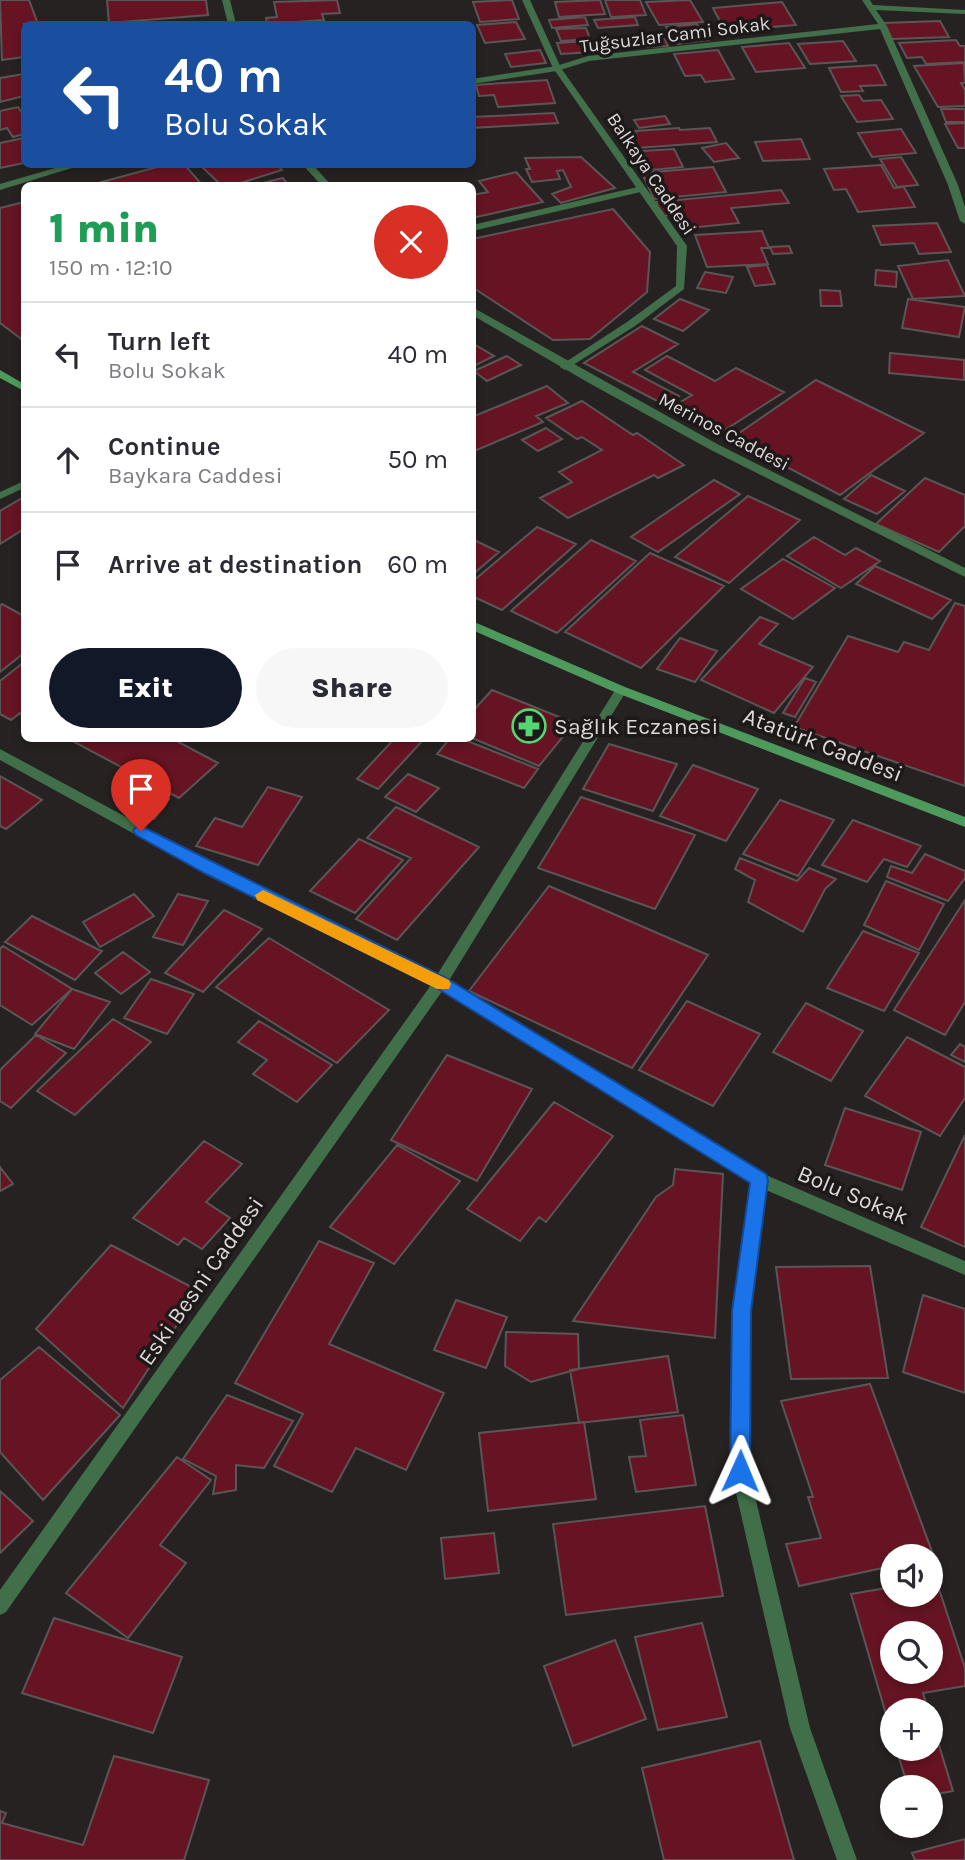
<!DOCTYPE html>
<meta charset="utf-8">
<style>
:root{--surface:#fff;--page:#f7f7f7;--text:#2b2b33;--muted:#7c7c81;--line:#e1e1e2;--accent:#111827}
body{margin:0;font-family:Karla,sans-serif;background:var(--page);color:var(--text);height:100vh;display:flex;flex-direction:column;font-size:26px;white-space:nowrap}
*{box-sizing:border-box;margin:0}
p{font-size:23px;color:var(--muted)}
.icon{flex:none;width:38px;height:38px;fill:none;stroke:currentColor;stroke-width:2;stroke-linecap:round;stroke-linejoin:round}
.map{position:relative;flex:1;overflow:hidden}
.drawer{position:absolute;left:21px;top:182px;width:455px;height:560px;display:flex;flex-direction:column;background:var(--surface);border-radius:10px;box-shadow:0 4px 10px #0003}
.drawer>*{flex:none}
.banner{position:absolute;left:21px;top:21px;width:455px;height:147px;border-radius:10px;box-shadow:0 4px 10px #0003;background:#1a4fa0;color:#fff;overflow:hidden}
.buttons{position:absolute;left:880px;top:1544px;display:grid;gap:14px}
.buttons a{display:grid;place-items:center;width:63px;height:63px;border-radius:50%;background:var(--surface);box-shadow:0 4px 10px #0003;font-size:35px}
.pin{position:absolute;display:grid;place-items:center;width:60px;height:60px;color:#fff;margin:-72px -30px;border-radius:50% 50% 50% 0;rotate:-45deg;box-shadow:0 0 7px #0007}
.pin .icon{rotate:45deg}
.me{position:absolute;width:77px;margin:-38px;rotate:1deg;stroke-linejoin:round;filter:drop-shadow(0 0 5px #0008)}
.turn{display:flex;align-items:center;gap:24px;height:147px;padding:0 28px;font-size:32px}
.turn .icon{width:91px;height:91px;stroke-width:2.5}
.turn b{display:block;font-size:49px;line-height:60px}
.round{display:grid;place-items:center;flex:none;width:74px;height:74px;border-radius:37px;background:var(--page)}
.overview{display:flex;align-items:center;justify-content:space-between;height:119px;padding:0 28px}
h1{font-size:42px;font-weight:800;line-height:52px;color:#1e9e55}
.primary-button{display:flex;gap:14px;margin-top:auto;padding:14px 28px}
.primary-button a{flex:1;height:80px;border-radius:42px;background:var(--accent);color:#fff;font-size:28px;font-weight:800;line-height:80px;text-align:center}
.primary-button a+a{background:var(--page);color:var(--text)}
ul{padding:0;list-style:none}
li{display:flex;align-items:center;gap:21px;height:105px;padding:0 28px;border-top:2px solid var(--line)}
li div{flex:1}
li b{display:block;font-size:26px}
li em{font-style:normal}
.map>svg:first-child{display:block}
.building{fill:#661423;stroke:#5b5555;stroke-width:2;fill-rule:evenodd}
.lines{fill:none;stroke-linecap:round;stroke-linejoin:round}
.minor{fill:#416f49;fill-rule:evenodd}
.tertiary{fill:#416f49;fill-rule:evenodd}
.secondary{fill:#4e9a5d;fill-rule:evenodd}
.route{fill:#1a73e8;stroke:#114b97;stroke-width:2}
.slow{fill:#f59e0b}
.labels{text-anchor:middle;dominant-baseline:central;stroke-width:7;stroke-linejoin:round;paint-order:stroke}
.far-street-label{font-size:19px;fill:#ddd9d9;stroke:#1e1919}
.poi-label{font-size:23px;fill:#ddd9d9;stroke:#1e1919;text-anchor:start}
.street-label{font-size:23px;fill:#ddd9d9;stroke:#1e1919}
</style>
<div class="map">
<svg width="965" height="1860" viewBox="0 0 965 1860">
<rect width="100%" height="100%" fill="#272222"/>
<path class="building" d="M0,0H29L38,24H24V57L2,60Z
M107,0H206L208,15L109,23Z
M337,0L340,13L322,14L324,20L267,24L266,18L277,17L274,2Z
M512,0L519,19L480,22L473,2Z
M600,0L605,14L559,17L555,2Z
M605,0H640L646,15L611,17Z
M690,0L703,22L659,25L646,2Z
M782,2L796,25L725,31L713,8Z
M585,17L588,25L552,28L549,20Z
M635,17L638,25L598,28L594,20Z
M940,21L949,37L892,39L883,23Z
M516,22L525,39L485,43L477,25Z
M697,24L708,40L677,44L666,27Z
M586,28L590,39L561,41L556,29Z
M664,37L668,46L594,49L591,41Z
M956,40L960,46H965V62L926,64L922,57L907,58L899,43Z
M587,41L592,52L561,54L557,43Z
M843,41L856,61L810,64L798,44Z
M789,43L805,68L756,72L742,47Z
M540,50L546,63L511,67L505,54Z
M718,50L734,79L705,82L701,75L685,76L674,54Z
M964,63L965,83H961L965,90V106L938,107L914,66Z
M876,65L886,85L860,86L863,91L841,92L829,68Z
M24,74V96L0,102V78Z
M547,80L555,103L498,107L494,95L479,96L476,85Z
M859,95L863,101L881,100L893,119L857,122L841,96Z
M18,107L24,116V134L13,137L7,128L0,130V111Z
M941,109H965V122H946Z
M554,113L558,123L472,128V117Z
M665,116L670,124L639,128L634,120Z
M965,123V148H958L945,124Z
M679,128L680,130L710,128L717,142L637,148L632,136H637L635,131Z
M901,129L916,153L872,157L858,133Z
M24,138V163L0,168V143Z
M801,139L810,159L763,161L755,142Z
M726,143L739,158L714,162L702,148Z
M674,149L683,167L651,170L643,151Z
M581,157L615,188L561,203L552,194L571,187L563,170L557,171L560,179L532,182L526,169H530L525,158Z
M901,157L918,185L897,187L880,159Z
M168,164H184L203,186H87Z
M199,164H277L282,170L231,186H222Z
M881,165L894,188L904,187L915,207L858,212L846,189L834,190L824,169Z
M713,167L726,192L654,199L642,173Z
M516,172L543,202L472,218V195L488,192L479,181Z
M283,178L289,186H251Z
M781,190L789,203L731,208L739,223L689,228L682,214L662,216L656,202Z
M24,202V341L0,323V208Z
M613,209L650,252L647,292L590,339L553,340L472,287V239Z
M937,223L951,252L919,254L914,243L881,245L873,226Z
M762,231L769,248H761L768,264L707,267L695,235Z
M789,246L792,253L773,254L770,247Z
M948,260L965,296L913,299L898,266Z
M767,265L775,284L755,286L747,267Z
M876,270L897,272L896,287L875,285Z
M705,272L733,277L726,293L697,288Z
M820,290L840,291L842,306H821Z
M680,299L709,310L683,331L654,319Z
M908,299L965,307L959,337L902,328Z
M642,326L678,344L633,372L679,396L665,405L584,363Z
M472,343L494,356L472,367Z
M890,353L964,360V380L889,373Z
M507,356L521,365L487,381L474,371Z
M667,356L715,381L736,368L784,392L717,435L669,409L692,395L645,370Z
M816,380L924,433L840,495L732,438Z
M547,386L568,403L536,416L543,422L472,452V417Z
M582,401L633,435L637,433L684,465L658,478L654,475L568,518L540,498L572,482L559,472L602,450L582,437L577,439L546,418Z
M546,428L562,439L538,451L522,440Z
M871,475L905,491L877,514L844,499Z
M925,478L965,495V526L939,552L876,524Z
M714,480L740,494L658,552L631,537Z
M748,496L800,520L729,583L675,557Z
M24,497V529L0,544V511Z
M537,527L576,544L502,610L472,596V582Z
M814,537L845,555L856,548L880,561L841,588L787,556Z
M472,539L499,552L472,575Z
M591,540L636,561L557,633L511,611Z
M650,553L724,586L641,668L565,632Z
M783,559L835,588L793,619L741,589Z
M875,566L951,600L932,619L856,584Z
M955,603L965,606V786L794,727L848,636L898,652L904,642L929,650Z
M2,604L24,616V653L0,672V606Z
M760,617L778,624L759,644L813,667L774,713L701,680Z
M680,638L717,651L695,682L657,669Z
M24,662V716L20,713L11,720L0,714V681Z
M805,678L816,682L795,717L783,713Z
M492,690L574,723L539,766L472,738V712Z
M67,738H171L218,763L179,798Z
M395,738H425L378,789L357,779Z
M450,738H460L538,769L524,788L437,754Z
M609,744L677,764L653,811L583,789Z
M693,765L758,789L726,841L660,816Z
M408,774L439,788L416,812L385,797Z
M0,776L42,800L6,829L0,826Z
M268,787L302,797L258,865L196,846L215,818L242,827Z
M142,791L169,799L154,819L126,811Z
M581,797L695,835L655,909L538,868Z
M780,800L834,820L798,876L743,854Z
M396,807L479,847L397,940L356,919L411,858L367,838Z
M853,820L921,846L907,867L884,859L867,882L822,865Z
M359,839L403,860L355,913L310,891Z
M925,854L965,871V878L948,901L887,877L891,866L912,873Z
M740,858L797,881L809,868L836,879L825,889L803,932L748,902L755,880L735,869Z
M886,881L944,904L919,950L864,925Z
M549,886L708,955L632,1068L469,991Z
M134,894L154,916L100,947L83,922Z
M178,894L208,901L183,945L153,937Z
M965,900V1002L945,1035L894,1010Z
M224,910L262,929L203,992L165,973Z
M32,916L99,950L102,951L75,980L5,942Z
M863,931L919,953L884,1011L827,988Z
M269,938L389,1010L337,1063L216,987Z
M3,946L72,989L32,1025L0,1005V949Z
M123,952L150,972L121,994L95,973Z
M151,979L194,994L167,1034L124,1018Z
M72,989L110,1002L74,1049L35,1034Z
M687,1001L760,1034L713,1106L639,1070Z
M806,1003L863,1031L831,1081L773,1052Z
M113,1019L151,1042L75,1115L37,1091Z
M259,1021L332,1065L297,1102L253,1074L267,1060L238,1042Z
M36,1035L66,1053L11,1108L0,1101V1070Z
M907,1037L965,1067V1098L940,1136L865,1096Z
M960,1044L965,1047V1062L951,1055Z
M447,1055L532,1089L477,1181L391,1140Z
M554,1102L613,1136L546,1222L539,1217L520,1241L467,1209Z
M845,1108L921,1132L902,1190L825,1165Z
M965,1135V1247L921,1227Z
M204,1141L242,1164L206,1202L230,1218L202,1249L184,1238L178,1245L133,1218Z
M397,1145L460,1181L394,1264L330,1227Z
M0,1167L13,1184L0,1191Z
M675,1169L723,1174L715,1338L573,1321L656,1197L673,1185Z
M319,1241L374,1263L329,1344L444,1393L406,1470L356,1448L332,1492L274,1466L303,1414L235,1383Z
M111,1245L199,1291L123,1408L36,1329Z
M870,1266L888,1378L791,1379L776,1267Z
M923,1295L965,1309V1393L903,1372Z
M456,1300L507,1317L486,1368L434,1350Z
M506,1332L578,1334L579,1369L531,1382L505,1366Z
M39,1347L120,1415L43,1500L0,1452V1380Z
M668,1356L678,1412L579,1423L570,1370Z
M870,1384L934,1557L892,1556V1566L799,1586L786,1544L821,1538L808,1497H813L781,1401Z
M227,1395L293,1421L264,1468L236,1465V1490L213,1494L216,1476L183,1459Z
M683,1415L696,1485L636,1492L629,1457L646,1456L640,1420Z
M584,1422L596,1499L488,1511L479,1433Z
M177,1457L211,1480L160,1545L186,1563L128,1638L66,1593Z
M0,1491L33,1521L0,1553Z
M705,1506L723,1596L566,1615L553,1524Z
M494,1533L499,1573L445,1579L441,1538Z
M931,1580H936L965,1668V1686L923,1693L928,1710H892V1735L851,1594L892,1587V1594H931ZM892,1633H931V1671H892Z
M54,1618L182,1657L153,1733L22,1693Z
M702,1623L727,1717L658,1730L635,1637Z
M615,1640L646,1719L573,1746L544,1666Z
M931,1719L953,1791L931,1795V1787H908L896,1748H931Z
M760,1741L794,1860H664L642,1768Z
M114,1756L209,1780L184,1860H0V1811L6,1813L2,1823L83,1845Z
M965,1839V1860H915L912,1853Z"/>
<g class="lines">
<path class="minor" d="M222,0H230L236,24H228Z
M862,0H870L873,5L965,10V14L876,10L887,26L958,185L965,207V224L960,221L948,185L880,29L589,61L557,71L472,84V79L556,66L588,56L878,24Z
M69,164H85L0,190V184Z
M302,164H312L332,186H322Z
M642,186L647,189L645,191L472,231V225Z
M472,307L719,445L965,568V577L711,450L589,383L472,315Z
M24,481V488L0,499V492Z
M440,977L766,1175L965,1261V1275L766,1190L750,1311L749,1471L810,1728L857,1860H837L790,1728L731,1471L734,1311L752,1183L435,987L433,983L435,979Z"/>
<path class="tertiary" d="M522,0H530L561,68L687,246L684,289L635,326L565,370L560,367L561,365L627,322L676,286L677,246L553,68Z
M621,686L627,690L445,987L6,1612L0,1615V1590L431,985L207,874L0,760V749L217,866L437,975L617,687Z"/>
<path class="secondary" d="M0,370L24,384V391L0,378Z
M472,621L625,687L965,817V827L617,693L472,630Z"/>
</g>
<path class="route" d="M141,826L446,978L766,1174L768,1180L751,1311L750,1471L747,1478L740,1481L733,1478L730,1471L732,1311L750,1183L435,987L206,874L136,835L133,831L136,827Z"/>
<path class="slow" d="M263,890L449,980L451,984L449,989H437L257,900L255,895Z"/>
<defs>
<symbol id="pharmacy-ring" viewBox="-11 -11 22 22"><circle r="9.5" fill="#1e1919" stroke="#53d673" stroke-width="1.5"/><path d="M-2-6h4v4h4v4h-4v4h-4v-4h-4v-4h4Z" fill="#53d673"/></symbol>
</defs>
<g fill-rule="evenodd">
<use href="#pharmacy-ring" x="510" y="707" width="38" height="38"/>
</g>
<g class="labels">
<g class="far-street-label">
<text transform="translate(675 35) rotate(-7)">Tuğsuzlar Cami Sokak</text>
<text transform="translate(651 174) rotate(56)">Balkaya Caddesi</text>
<text transform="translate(724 432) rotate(28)">Merinos Caddesi</text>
</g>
<g class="poi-label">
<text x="554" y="726">Sağlık Eczanesi</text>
</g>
<g class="street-label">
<text transform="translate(823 745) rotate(21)">Atatürk Caddesi</text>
<text transform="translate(853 1195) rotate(23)">Bolu Sokak</text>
<text transform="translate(201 1281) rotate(-55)">Eski Besni Caddesi</text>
</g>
</g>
</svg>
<div class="buttons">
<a><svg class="icon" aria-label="sound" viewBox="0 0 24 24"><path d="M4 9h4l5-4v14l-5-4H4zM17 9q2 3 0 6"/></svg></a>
<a><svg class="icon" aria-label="search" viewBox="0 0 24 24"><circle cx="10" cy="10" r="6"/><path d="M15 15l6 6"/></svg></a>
<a>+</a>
<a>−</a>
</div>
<div class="pin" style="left:141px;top:831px;background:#d93025"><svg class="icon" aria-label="arrive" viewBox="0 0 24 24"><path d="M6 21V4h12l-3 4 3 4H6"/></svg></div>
<svg class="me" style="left:740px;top:1471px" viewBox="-20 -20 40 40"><path d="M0-17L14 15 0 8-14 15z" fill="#1a73e8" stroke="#fff" stroke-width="4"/></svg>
<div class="banner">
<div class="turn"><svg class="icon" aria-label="left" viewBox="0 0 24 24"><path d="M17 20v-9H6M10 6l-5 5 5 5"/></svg><div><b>40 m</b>Bolu Sokak</div></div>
</div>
<section class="drawer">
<div class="overview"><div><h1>1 min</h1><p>150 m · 12:10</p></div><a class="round" style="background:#d93025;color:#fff"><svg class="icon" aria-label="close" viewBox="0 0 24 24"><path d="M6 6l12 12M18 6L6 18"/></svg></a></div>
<ul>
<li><svg class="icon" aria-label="left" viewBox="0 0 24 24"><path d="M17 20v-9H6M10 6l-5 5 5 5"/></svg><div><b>Turn left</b><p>Bolu Sokak</p></div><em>40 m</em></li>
<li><svg class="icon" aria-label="ahead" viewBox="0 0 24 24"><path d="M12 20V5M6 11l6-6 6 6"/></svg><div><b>Continue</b><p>Baykara Caddesi</p></div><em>50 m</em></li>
<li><svg class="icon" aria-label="arrive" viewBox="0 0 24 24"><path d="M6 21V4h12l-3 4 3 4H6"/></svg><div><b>Arrive at destination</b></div><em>60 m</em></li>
</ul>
<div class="primary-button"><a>Exit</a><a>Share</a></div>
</section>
</div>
